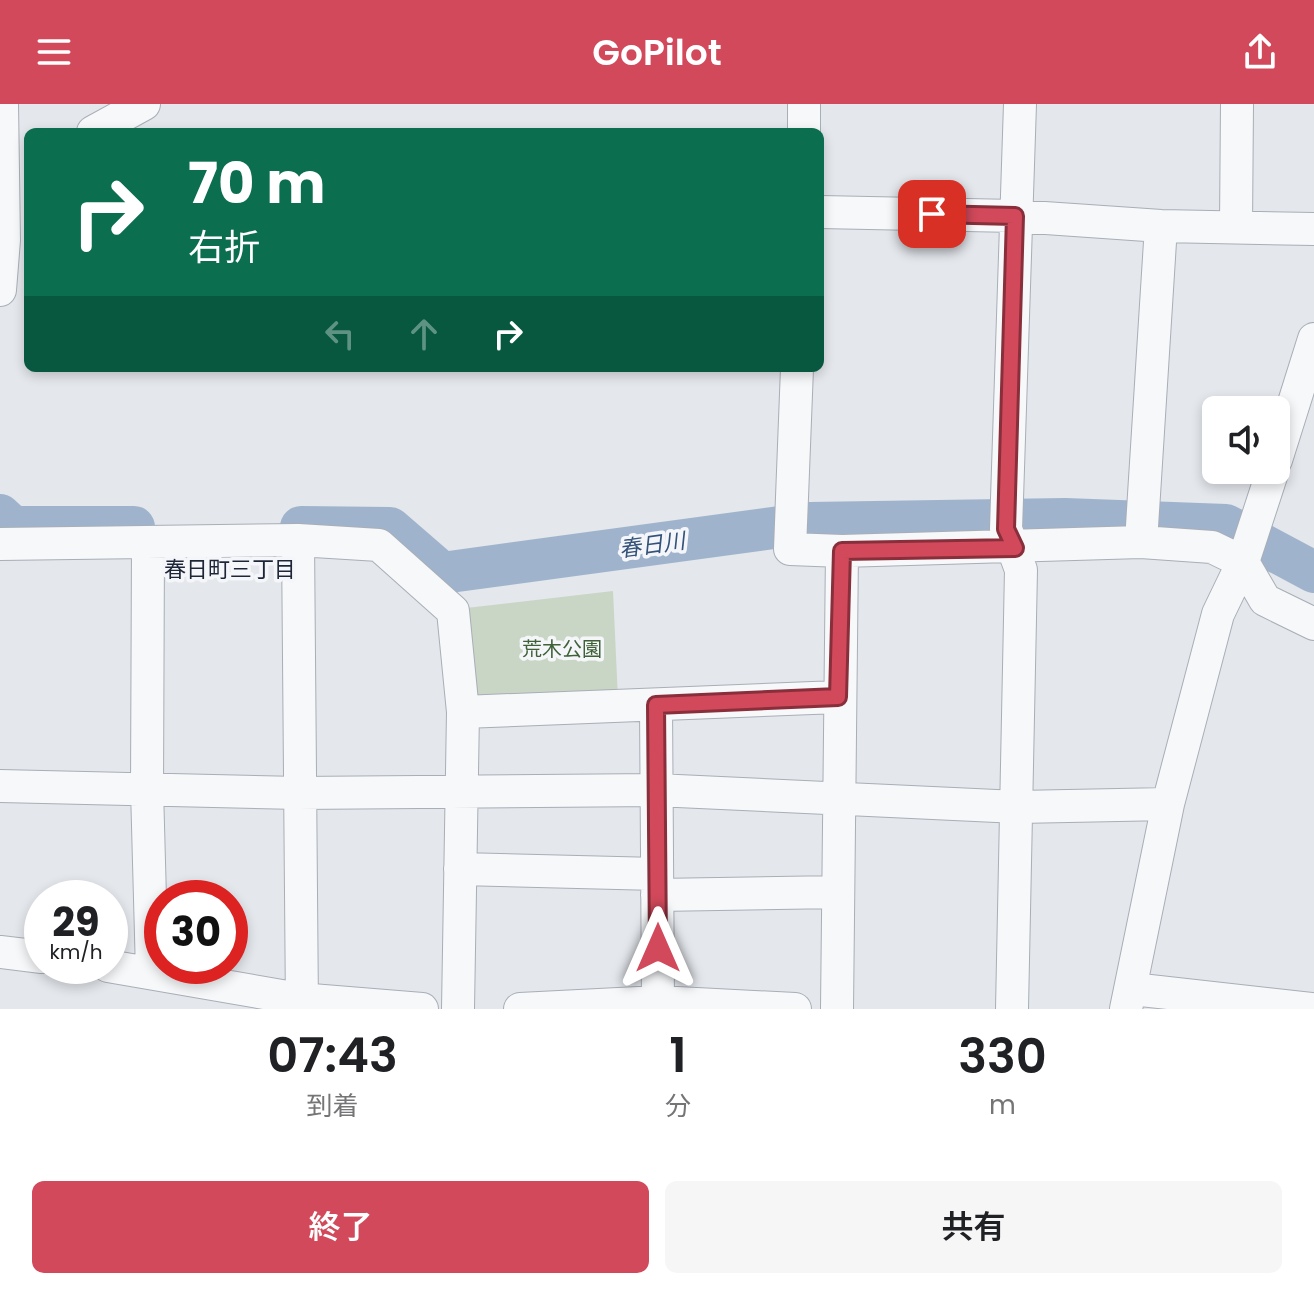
<!DOCTYPE html>
<html lang="ja">
<meta charset="utf-8">
<style>
:root{--surface:#fff;--page:#f6f6f6;--text:#202124;--muted:#757577;--accent:#d1495b}
body{margin:0;font-family:Poppins,"Noto Sans JP",sans-serif;background:var(--page);color:var(--text);height:100vh;display:flex;flex-direction:column;font-size:30px;white-space:nowrap}
*{box-sizing:border-box;margin:0}
p{font-size:26px;color:var(--muted)}
.icon{flex:none;width:44px;height:44px;fill:none;stroke:currentColor;stroke-width:2;stroke-linecap:round;stroke-linejoin:round}
.map{position:relative;height:905px;overflow:hidden}
.side{display:flex;flex-direction:column;background:var(--surface);flex:1}
.side>*{flex:none}
.guide{position:absolute;left:24px;top:24px;width:800px;height:244px;border-radius:12px;box-shadow:0 4px 12px #0003;background:#0b6e4f;color:#fff;overflow:hidden}
.fabs{position:absolute;left:1202px;top:292px;display:grid;gap:16px}
.fabs a{display:grid;place-items:center;width:88px;height:88px;border-radius:12px;background:var(--surface);box-shadow:0 4px 12px #0003;font-size:40px}
.speed{position:absolute;left:24px;top:776px;display:flex;gap:16px;font-size:40px;font-weight:700;text-align:center}
.speed>*{display:grid;place-content:center;width:104px;height:104px;border-radius:50%;background:var(--surface);box-shadow:0 4px 12px #0003;line-height:1}
.speed small{font-size:20px;font-weight:400}
.speed .limit{border:12px solid #d22;background:#fff;color:#111}
.pin{position:absolute;display:grid;place-items:center;width:68px;height:68px;color:#fff;margin:-34px;border-radius:16px;box-shadow:0 4px 12px #0006}
.me{position:absolute;width:88px;margin:-44px;rotate:0deg;stroke-linejoin:round;filter:drop-shadow(0 0 6px #0008)}
.turn{display:flex;align-items:center;gap:28px;height:168px;padding:0 32px;font-size:36px}
.turn .icon{width:104px;height:104px;stroke-width:2.5}
.turn b{display:block;font-size:56px;line-height:68px}
.lanes{display:flex;align-items:center;height:76px;padding:0 32px;background:#0003;justify-content:center;gap:40px;direction:ltr}
.lanes .off{opacity:.35}
.eta{display:flex;justify-content:space-evenly;align-items:center;height:136px;text-align:center}
.eta b{font-size:48px;font-weight:600;line-height:56px}
.cta{display:flex;gap:16px;margin-top:auto;padding:16px 32px}
.cta a{flex:1;height:92px;border-radius:12px;background:var(--accent);color:#fff;font-size:32px;font-weight:600;line-height:92px;text-align:center}
.cta a+a{background:var(--page);color:var(--text)}
header{display:flex;justify-content:space-between;align-items:center;height:104px;padding:0 32px;background:var(--accent);color:#fff;font-size:36px;font-weight:600}
.map>svg:first-child{display:block}
.green{fill:#c9d6c5}
.lines{fill:none;stroke-linecap:round;stroke-linejoin:round}
.river{stroke:#9fb4cc;stroke-width:42}
.minor-casing{stroke:#a9aeb7;stroke-width:34}
.minor{stroke:#f7f8fa;stroke-width:32}
.route-casing{stroke:#882f3b;stroke-width:20}
.route{stroke:#d1495b;stroke-width:14}
.labels{text-anchor:middle;dominant-baseline:central;stroke-width:7;stroke-linejoin:round;paint-order:stroke}
.park-label{font-size:20px;fill:#3f6138;stroke:#f4f6f9}
.water-label{font-size:22px;font-style:italic;fill:#34527a;stroke:#f4f6f9}
.neighbourhood-label{font-size:22px;fill:#1d2536;stroke:#f4f6f9}
</style>
<header><svg class="icon" aria-label="menu" viewBox="0 0 24 24"><path d="M4 6h16M4 12h16M4 18h16"/></svg>GoPilot<svg class="icon" aria-label="share" viewBox="0 0 24 24"><path d="M12 15V3M7 8l5-5 5 5M5 13v7h14v-7"/></svg></header>
<div class="map">
<svg width="1314" height="905" viewBox="0 0 1314 905">
<rect width="100%" height="100%" fill="#e4e7ec"/>
<path class="green" d="M613,487L618,595L474,601L466,504Z"/>
<g class="lines">
<path class="river" d="M0,411L13,423H134
M301,423L390,424L442,469L810,419L1065,415L1226,421L1314,468"/>
<defs>
<path id="minor" d="M93,28L144,0
M804,28V0
M820,108L1015,112L1161,122L1314,125
M1236,122L1237,0
M0,186L4,136L2,0
M797,264L790,445L842,447L1141,438L1212,443L1243,458L1265,496L1314,520
M1276,356L1314,235
M298,436L302,905
M1141,438L1161,122
M0,440L298,436L379,441L453,507L463,608L458,905
M148,440L147,685L152,868
M656,601L658,898
M463,608L838,593
M0,682L298,689L656,686L1018,703L1168,700
M460,765L657,770
M657,791L838,788
M0,848L42,853
M108,862L299,895L422,905
M1132,885L1311,905
M520,905L658,898L795,905
M837,905L842,447
M1012,905L1021,466L1006,425L1020,0
M1126,905L1168,700L1218,510L1243,458L1273,366"/>
</defs>
<use href="#minor" class="minor-casing"/>
<use href="#minor" class="minor"/>
</g>
<g class="lines">
<defs>
<path id="route" d="M658,844L656,601L838,593L842,447L1015,444L1006,425L1015,112L932,110"/>
</defs>
<use href="#route" class="route-casing"/>
<use href="#route" class="route"/>
</g>
<g class="labels">
<g class="park-label">
<text x="562" y="545">荒木公園</text>
</g>
<g class="water-label">
<text transform="translate(652 441) rotate(-8)">春日川</text>
</g>
<g class="neighbourhood-label">
<text x="230" y="465">春日町三丁目</text>
</g>
</g>
</svg>
<div class="fabs">
<a><svg class="icon" aria-label="sound" viewBox="0 0 24 24"><path d="M4 9h4l5-4v14l-5-4H4zM17 9q2 3 0 6"/></svg></a>
</div>
<div class="speed"><div>29<small>km/h</small></div><div class="limit">30</div></div>
<div class="pin" style="left:932px;top:110px;background:#d93025"><svg class="icon" aria-label="arrive" viewBox="0 0 24 24"><path d="M6 21V4h12l-3 4 3 4H6"/></svg></div>
<svg class="me" style="left:658px;top:844px" viewBox="-20 -20 40 40"><path d="M0-17L14 15 0 8-14 15z" fill="#d1495b" stroke="#fff" stroke-width="4"/></svg>
<div class="guide">
<div class="turn"><svg class="icon" aria-label="right" viewBox="0 0 24 24"><path d="M7 20v-9h11M14 6l5 5-5 5"/></svg><div><b>70 m</b>右折</div></div>
<div class="lanes"><svg class="icon off" aria-label="left" viewBox="0 0 24 24"><path d="M17 20v-9H6M10 6l-5 5 5 5"/></svg><svg class="icon off" aria-label="ahead" viewBox="0 0 24 24"><path d="M12 20V5M6 11l6-6 6 6"/></svg><svg class="icon" aria-label="right" viewBox="0 0 24 24"><path d="M7 20v-9h11M14 6l5 5-5 5"/></svg></div>
</div>
</div>
<section class="side">
<div class="eta">
<div><b>07:43</b><p>到着</p></div>
<div><b>1</b><p>分</p></div>
<div><b>330</b><p>m</p></div>
</div>
<div class="cta"><a>終了</a><a>共有</a></div>
</section>
